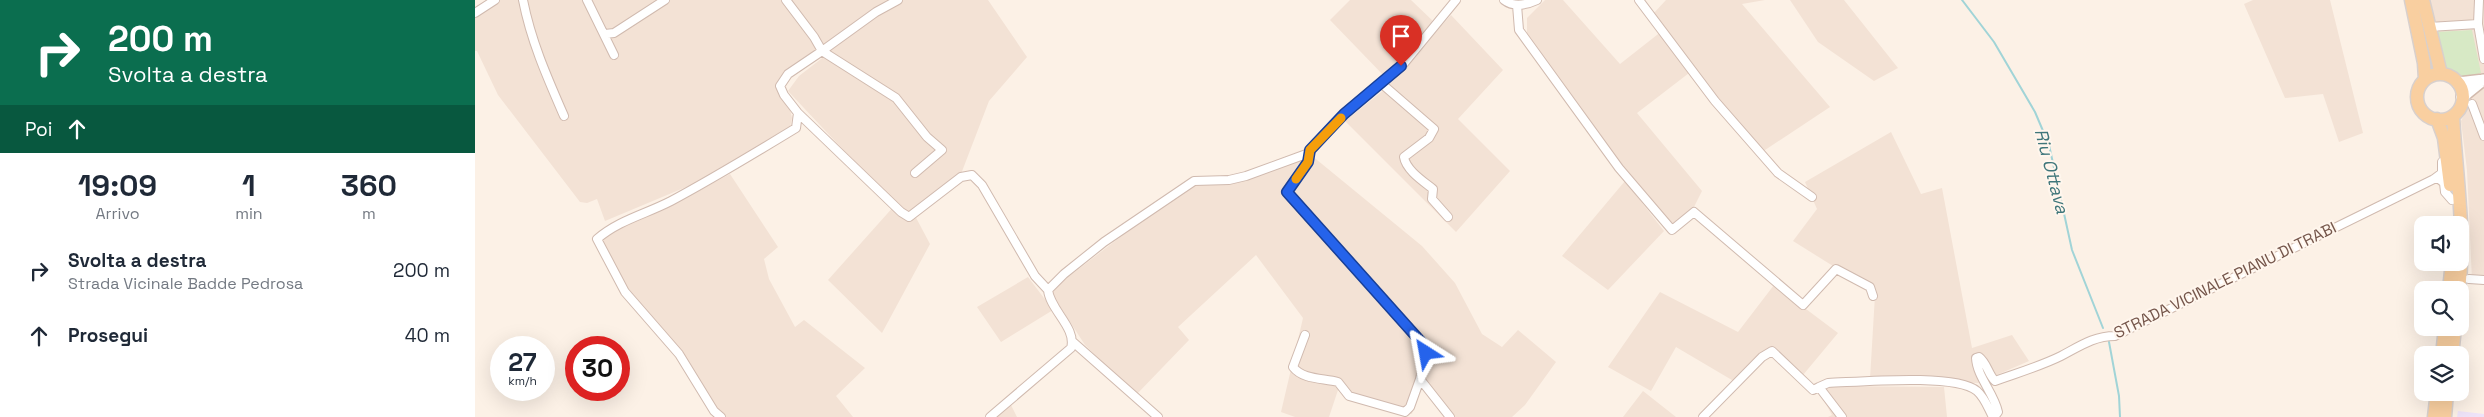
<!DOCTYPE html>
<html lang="it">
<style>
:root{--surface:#fff;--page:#f2f2f3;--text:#1f2937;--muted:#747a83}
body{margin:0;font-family:"Space Grotesk",sans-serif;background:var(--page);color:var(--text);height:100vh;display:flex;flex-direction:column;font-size:19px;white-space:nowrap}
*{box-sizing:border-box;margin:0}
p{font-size:16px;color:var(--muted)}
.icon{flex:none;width:28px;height:28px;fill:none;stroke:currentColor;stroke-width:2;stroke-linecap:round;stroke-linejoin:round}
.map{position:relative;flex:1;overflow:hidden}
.details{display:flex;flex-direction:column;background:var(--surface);width:475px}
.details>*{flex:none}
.hud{background:#0b6e4f;color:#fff;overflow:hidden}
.tools{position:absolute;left:1939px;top:216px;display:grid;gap:10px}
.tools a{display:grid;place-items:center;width:55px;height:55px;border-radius:10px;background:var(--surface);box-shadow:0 5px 20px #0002;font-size:25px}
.speed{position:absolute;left:15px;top:336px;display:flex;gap:10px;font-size:25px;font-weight:700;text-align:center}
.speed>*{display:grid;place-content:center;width:65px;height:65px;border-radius:50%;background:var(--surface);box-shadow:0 5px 20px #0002;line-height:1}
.speed small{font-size:12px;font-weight:400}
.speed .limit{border:8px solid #d22;background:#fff;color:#111}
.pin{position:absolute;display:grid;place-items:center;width:42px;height:42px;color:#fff;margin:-51px -21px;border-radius:50% 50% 50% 0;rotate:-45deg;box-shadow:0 0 5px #0007}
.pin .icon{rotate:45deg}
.me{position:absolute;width:55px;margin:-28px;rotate:326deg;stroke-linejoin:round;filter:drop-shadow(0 0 4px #0008)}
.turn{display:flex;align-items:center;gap:18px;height:105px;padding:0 25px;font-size:22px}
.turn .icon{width:65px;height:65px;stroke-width:2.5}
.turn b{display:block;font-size:35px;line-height:42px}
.then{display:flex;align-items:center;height:48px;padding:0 25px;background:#0003;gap:10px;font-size:19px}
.eta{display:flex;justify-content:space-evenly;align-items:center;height:85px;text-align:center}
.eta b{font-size:30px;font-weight:800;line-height:35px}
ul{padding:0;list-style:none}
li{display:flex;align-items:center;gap:15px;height:65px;padding:0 25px}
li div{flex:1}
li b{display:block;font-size:19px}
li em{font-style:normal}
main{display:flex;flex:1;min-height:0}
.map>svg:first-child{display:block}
.residential{fill:#f3e2d5}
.education{fill:#eee3f8}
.green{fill:#d7e9c5}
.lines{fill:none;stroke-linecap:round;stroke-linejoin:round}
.stream{stroke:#a1d4d7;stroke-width:2}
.street-casing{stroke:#d0baaf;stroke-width:10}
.secondary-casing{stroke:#d2baad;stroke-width:14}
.primary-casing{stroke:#d8d0cd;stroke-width:15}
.street{stroke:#fff;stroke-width:8}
.secondary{stroke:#fff;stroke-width:11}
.primary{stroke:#f9cfa0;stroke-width:12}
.route-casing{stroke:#184099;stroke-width:12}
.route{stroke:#2563eb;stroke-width:9}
.slow{stroke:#f59e0b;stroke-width:9}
.labels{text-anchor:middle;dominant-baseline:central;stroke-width:4;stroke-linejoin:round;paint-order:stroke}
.street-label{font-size:16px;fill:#75564b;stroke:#fff6ed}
.water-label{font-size:18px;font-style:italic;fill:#3f767a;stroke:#fff6ed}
</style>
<main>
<section class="details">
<div class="hud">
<div class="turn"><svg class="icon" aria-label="right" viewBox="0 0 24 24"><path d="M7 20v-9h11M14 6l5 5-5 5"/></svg><div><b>200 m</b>Svolta a destra</div></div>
<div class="then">Poi<svg class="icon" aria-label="ahead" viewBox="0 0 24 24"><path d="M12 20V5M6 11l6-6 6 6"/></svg></div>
</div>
<div class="eta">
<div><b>19:09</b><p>Arrivo</p></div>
<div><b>1</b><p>min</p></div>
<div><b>360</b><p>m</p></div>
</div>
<ul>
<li><svg class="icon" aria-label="right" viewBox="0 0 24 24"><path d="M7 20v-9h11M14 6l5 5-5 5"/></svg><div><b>Svolta a destra</b><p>Strada Vicinale Badde Pedrosa</p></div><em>200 m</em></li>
<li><svg class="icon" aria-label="ahead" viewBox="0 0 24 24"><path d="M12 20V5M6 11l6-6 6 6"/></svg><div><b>Prosegui</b></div><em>40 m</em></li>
</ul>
</section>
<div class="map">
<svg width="2009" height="417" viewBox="0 0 2009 417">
<rect width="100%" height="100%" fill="#fcf1e6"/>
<path class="residential" d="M12,0H306L338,41L341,48L338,56L304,86L315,109L317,118L315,127L235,177L130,221L122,199L112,203L105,202L23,95L2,51H0V7Z
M315,0H513L552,57L514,101L486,174L438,212L455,244L407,333L353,280L420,205L313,91L324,76L355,52Z
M875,0H936L960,23L912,79L855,20Z
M1070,0H1088L1145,64L1187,31L1178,14L1191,0H1290L1267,4L1355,107L1284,154L1218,70L1162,113L1227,191L1215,215L1193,228L1052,37V18Z
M1315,0H1369L1423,68L1399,81L1343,42Z
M1778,0H1855L1888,133L1864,142L1848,94L1810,98L1769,4Z
M1951,0H2009V280H1997L1992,170L1986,121L1996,100L1988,75L1968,67Z
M976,15L1028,70L983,119L1035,171L981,232L870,121L910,89Z
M1416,132L1446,194L1467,188L1497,348L1537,335L1554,361L1503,383L1395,379L1400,295L1383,279L1358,266L1318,241L1342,209L1330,182Z
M836,155L947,246L980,283L1007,334L1027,347L1043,330L1081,362L1050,405L1037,417H974L945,380L937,414L863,390L854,417H820L806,412L828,318L781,255L703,327L714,340L661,395L610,345L575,291L696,198L726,181L764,182Z
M255,174L303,247L289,259L294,279L320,327L329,320L390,368L361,396L378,417H250L231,398L210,358L157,295L129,252L127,234L188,210Z
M1150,181L1189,231L1133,290L1087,256Z
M553,277L578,310L526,342L502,307Z
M1299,285L1363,333L1328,375L1295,349L1262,383L1201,347L1176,391L1133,367L1185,292L1263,332Z
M1348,386L1469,387L1472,417H1353L1357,415L1348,399Z
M1168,391L1201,417H1148Z
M535,403L542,417H511Z"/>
<path class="education" d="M1983,411L2009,414V417H1982Z"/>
<path class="green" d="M1997,30L2006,73L1985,78L1969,67L1961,32Z"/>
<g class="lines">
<path class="stream" d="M1487,0L1519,42L1560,112L1574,145L1597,250L1628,328
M1634,342L1644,396L1645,417"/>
<defs>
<path id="street" d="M48,0C56,41 72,77 89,116
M112,0L139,55
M423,0L401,12L347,51L421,98L452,137L467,150L440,173
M1029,0C1039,8 1051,5 1062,0
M1164,0L1240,101L1303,173L1337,197
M2004,0L2003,24L2009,59
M1042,5L1044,30L1144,168L1197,230L1219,212L1328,305L1361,269L1395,287L1398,296
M0,13L20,0
M1954,27L2003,24
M130,34L139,33L190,0
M907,84L959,129L954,138L929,157C931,170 948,181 958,189L957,199L973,217
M1997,104L2009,136
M323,113L426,212L434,217L486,177L497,175L507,185L560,276L573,290
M834,153L833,162L811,192L947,343L951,353L945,379L975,417
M1959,179H1964L1969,183L1970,192L1977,200
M1994,279L2009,280
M830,335L818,367C828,380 848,378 863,382L874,396L930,412L935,407L945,379
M598,342L683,417
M246,417L239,411L204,354L150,292L122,239C144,220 171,214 196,201C239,178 280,153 321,128L323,113L309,95L305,86L313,74L347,51L339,37L311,0
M515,417L596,348C602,328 575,310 573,290L589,274L629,242L719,181L754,180L771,176L834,153L869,114L926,67L981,0
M1228,417L1287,357L1297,351L1338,390L1344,387
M1367,417L1344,387L1353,383C1383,382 1481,373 1502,391C1510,398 1513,408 1518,417
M1519,417L1523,412C1519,393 1502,377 1501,358L1504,357C1512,363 1513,374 1520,381C1542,373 1566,366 1586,356C1605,346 1619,336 1640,336L1959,179L1967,173V162"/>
<path id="secondary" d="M1983,83L2009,80
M1987,97L2008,80"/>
<path id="primary" d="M1936,0L1949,63L1950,79
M1948,0L1966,74
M1942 97a23 23 0 1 1 46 0a23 23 0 1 1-46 0Z
M1978,116C1981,174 1991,232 1984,290
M1962,119L1969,138L1975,185
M1974,290L1977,262
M1967,355L1970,328
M1977,355L1980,328
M1959,417L1962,392
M1970,417L1972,392"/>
</defs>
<use href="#street" class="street-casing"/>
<use href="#secondary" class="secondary-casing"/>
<use href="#primary" class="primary-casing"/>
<use href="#street" class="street"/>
<use href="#secondary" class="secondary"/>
<use href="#primary" class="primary"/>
</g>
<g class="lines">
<defs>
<path id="route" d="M926,66L869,114L835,150L833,162L812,192L947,343L951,353"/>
</defs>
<use href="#route" class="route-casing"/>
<use href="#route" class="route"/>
<path class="slow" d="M821,179L833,162L835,150L866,118"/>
</g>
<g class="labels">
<g class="street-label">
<text transform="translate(1750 280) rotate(-26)">STRADA VICINALE PIANU DI TRABI</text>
</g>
<g class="water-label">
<text transform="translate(1577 171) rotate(75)">Riu Ottava</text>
</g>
</g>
</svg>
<div class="tools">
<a><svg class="icon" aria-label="sound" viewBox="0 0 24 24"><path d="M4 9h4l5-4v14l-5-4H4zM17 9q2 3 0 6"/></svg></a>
<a><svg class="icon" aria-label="search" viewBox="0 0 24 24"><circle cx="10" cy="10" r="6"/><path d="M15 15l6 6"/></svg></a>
<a><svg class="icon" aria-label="layers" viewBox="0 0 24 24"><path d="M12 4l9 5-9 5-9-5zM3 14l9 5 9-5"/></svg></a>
</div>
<div class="speed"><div>27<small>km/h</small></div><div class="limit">30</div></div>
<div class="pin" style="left:926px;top:66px;background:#d93025"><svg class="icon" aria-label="arrive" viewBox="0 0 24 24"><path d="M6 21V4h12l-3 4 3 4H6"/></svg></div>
<svg class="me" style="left:951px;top:353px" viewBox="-20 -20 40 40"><path d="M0-17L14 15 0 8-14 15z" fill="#2563eb" stroke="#fff" stroke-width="4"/></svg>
</div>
</main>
